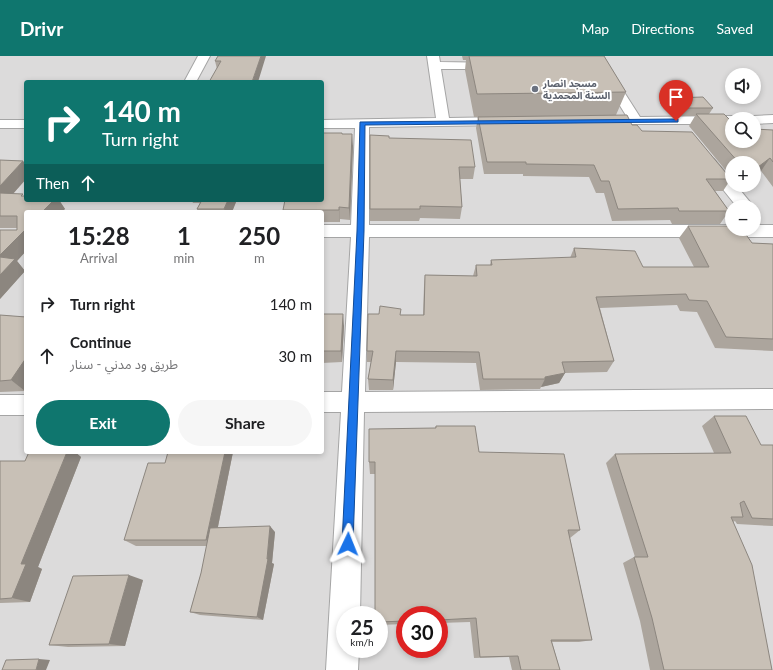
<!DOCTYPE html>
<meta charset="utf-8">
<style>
:root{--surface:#fff;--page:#f6f6f6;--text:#202124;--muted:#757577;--accent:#0f766e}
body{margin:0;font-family:Lato,"Noto Sans Arabic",sans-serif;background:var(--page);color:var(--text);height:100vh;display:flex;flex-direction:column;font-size:15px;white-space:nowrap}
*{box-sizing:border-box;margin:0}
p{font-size:13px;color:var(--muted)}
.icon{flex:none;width:22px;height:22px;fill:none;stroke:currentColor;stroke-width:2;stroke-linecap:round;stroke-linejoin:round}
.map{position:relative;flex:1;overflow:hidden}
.details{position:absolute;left:24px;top:154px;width:300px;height:244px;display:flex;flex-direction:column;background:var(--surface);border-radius:4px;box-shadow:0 2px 6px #0003}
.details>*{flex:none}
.guide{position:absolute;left:24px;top:24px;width:300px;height:122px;border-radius:4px;box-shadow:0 2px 6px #0003;background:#0f766e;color:#fff;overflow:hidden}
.buttons{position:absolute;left:725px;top:12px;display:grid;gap:8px}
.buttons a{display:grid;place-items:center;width:36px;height:36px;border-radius:50%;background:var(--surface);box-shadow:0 2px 6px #0003;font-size:20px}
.speed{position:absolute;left:336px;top:550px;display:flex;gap:8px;font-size:20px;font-weight:700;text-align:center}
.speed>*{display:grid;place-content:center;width:52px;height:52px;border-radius:50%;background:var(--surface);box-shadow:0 2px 6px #0003;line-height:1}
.speed small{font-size:10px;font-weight:400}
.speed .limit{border:6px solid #d22;background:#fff;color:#111}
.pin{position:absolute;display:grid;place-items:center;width:34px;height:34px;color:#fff;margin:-41px -17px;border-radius:50% 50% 50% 0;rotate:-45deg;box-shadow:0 0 4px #0007}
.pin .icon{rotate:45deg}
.me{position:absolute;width:44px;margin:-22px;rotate:2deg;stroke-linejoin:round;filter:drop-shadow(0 0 3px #0008)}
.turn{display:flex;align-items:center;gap:14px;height:84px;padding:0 12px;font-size:18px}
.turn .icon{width:52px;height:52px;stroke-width:2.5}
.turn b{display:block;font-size:28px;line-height:34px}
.then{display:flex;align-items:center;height:38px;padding:0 12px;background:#0003;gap:8px;font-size:15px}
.eta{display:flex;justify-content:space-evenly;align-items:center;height:68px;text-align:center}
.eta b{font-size:24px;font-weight:700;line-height:28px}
.cta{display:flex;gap:8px;margin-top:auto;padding:8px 12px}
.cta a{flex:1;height:46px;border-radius:24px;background:var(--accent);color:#fff;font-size:16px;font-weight:700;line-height:46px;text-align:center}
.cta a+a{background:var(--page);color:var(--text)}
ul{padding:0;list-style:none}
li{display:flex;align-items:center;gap:12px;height:52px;padding:0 12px}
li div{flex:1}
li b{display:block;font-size:15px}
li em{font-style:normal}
header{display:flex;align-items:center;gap:24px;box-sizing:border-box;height:56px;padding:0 20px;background:var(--accent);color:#fff}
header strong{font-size:19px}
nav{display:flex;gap:22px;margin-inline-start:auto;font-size:14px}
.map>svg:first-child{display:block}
.residential{fill:#dcdbdb;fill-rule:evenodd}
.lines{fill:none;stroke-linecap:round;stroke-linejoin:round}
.street-casing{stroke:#a5a5a5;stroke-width:2}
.street{fill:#fff;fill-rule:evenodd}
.wall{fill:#aca59d}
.shaded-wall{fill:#8c867f}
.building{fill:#c8c0b6;stroke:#8c867f}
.route{fill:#1a73e8;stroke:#114b97}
.worship-dot{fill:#6b7280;stroke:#fff;stroke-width:1.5}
.labels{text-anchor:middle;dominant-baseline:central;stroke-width:4;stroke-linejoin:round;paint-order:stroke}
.far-worship-label{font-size:10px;font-weight:bold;fill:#5b616d;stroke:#fff;text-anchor:start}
</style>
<header>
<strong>Drivr</strong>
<nav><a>Map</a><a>Directions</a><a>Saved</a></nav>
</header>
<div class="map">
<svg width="773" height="614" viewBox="0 0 773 614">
<rect width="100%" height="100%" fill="#f0ede3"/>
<path class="residential" d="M0,0H773V614H0ZM732,19H754V41H732ZM26,26H322V144H26ZM732,63H754V85H732ZM732,107H754V129H732ZM732,151H754V173H732ZM26,156H322V396H26ZM345,559H379V593H345ZM405,559H439V593H405Z"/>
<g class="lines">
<defs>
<path id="street" d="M198,0H210L196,26H184Z
M427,0H439L440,6L499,7L501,9L499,11L495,13H441L449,62L507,61L512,62L514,65L512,68L507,69L369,71V169H732V173H754V169H773V181H369L365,336L773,333V353L364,356L360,559H345V593H359L358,614H326L341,356H322V336H342L351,181H322V169H351L355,72H322V64L436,62Z
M589,0H601L640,61L732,60L738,63H732V68H596L594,65L596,62L627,61Z
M773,59V67L754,68V63H748L754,60Z
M0,64H26V72H0Z
M709,101L714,103L732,124V129H736L754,151H737L701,106L704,103Z
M0,339H26V359H0Z"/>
</defs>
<use href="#street" class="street-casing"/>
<use href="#street" class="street"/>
</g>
<path class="wall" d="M218,0L258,26L217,13L215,5Z
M462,0H604L626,36L616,59L642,75L731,123L723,135H715L729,155L720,168H672L670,164L612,165L604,137H596L589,121L523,120V118H484L476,72L478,61H474L465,14L466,4H463Z
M672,42L713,52L709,58L732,85L773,74V131L761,115L754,107H732V122L689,70L695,60H676L668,49Z
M342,78L353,90L350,164L340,163V166H322V156H284L283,154L285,146H236L232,156H199L197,153L200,147H193L192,145H120L119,144H322Z
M389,82L475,111L473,123H460L462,151L460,163L420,162L419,165H370V153Z
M0,104L23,105L26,109V123L13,138L26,144H59L65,153L26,156V195L17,205L25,215L0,243L17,172H0Z
M688,170L752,187L773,188V295L715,292L697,256L680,255L677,249L600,252L614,305L607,316L565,317L559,327L541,331L540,333L480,334L476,307L396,306L393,334H369L368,323L371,306H367V295L401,259H423L424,230L425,219L473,220L476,209H490L491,204L570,202L574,192L643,211H694L679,182Z
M322,258L344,270L342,306L322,307Z
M0,259L26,261V332L25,335L0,336Z
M714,360L761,389H773V470L737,468L735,465L733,466L772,614H650L640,565L623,507L634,501H635L606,407L615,398L714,397L702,370Z
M436,370L479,396L580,474L570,482L592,584L579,586H552L560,614H512L509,601L474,602L470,566L439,567V559H405V568L379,569L375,418H370L369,406L435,372Z
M29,396H75L81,401L38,511L42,513L30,546L0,547V405H25Z
M168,396H233L218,471L275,476L272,507L274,508L263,564L200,559L190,556L201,517L207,490H136L124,484L165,407Z
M143,524L125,590L68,591L49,589Z"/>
<path class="shaded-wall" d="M261,0H266L258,26H252Z
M352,78L353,90L350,164L349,152Z
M770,102L761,115L754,120V114Z
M23,105L26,109V123L3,149L0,146V130Z
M54,144H59L65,153L62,156H42Z
M228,144H235L236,146L232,156H225L224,153Z
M339,151L340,163V166L339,154Z
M26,173V195L17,205L25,215L0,243V199Z
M343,258L344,270L342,306L341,295Z
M396,295V306L393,334V324Z
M26,302V332L25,335L11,324Z
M565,317L559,327L541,331L545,323V321Z
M67,396H75L81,401L38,511L42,513L30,546L12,542L21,508Z
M225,396H233L214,490L206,484Z
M270,470L275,476L272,507L274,508L263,564L257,561L267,503Z
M129,519L143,524L125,590L109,588Z
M39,603L50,604L46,614H36Z"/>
<path class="building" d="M218,0H261L252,26H209L221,5H215Z
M469,0H604L626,36L477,38Z
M703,41L713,52H680L672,42Z
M696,58H724L732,66V85H754V73L773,74V106L770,102L754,114V107H739Z
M627,59L632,69H637L642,75L692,76L731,123H706L729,155H679L678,152L618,153L609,125H601L594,109L526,108V106H487L478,61Z
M322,77H342V78H352L349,152L339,151V154H283L285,144H322Z
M370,79L389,80V82L471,84L475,111H459L462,151L420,150V153H370Z
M0,104L23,105L0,130Z
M0,137L23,138L21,140H26V144H54L42,156H26V173L0,199V174H17V160H0Z
M202,144H228L224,153H197Z
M688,170H732V173H742L752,187L773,188V283L726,281L707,245L689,244L686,238L596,241L614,305L562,306L565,317L545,321V323H483L479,296L396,295L393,324L368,323L373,295H367L368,258H379L380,250L401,253L400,259H424L425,219L477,220L476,209H492L491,204L576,201L574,192L635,195L643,211H709Z
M0,201L15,203L0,219Z
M322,258H343L341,295H322Z
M0,259L26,261V302L11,324L0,325Z
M714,360H746L761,389H773V463L752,462L744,445L740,447L743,461H731L752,509L772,614H664L652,562L634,501H648L615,398L731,397Z
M436,370H475L479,396L564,398L580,474H568L592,584H551L560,614H521L518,600L480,601L476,562L439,564V559H405V565L379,566V559H375V406H369V373L436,372Z
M29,396H67L21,508H26L12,542L0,543V405H25Z
M168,396H225L206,484H124L148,407H165Z
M270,470L267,503H268L257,561L190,556L201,517L210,472Z
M129,519L109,588L49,589L73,520Z
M39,603L36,614H2L6,604Z"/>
<path class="route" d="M676,63H678V66L365,69L364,175L353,488L352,492L348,494L343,492L342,488L357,175L360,66Z"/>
<circle class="worship-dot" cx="535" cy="33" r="4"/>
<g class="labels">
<g class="far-worship-label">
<text x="543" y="27">مسجد انصار<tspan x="543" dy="12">السنة المحمدية</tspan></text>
</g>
</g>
</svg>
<div class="buttons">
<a><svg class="icon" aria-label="sound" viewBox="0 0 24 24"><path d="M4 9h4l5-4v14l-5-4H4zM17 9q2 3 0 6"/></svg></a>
<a><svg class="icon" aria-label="search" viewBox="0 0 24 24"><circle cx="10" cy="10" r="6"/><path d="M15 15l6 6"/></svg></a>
<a>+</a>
<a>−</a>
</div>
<div class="speed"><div>25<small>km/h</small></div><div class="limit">30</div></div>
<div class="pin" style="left:676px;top:65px;background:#d93025"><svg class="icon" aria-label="arrive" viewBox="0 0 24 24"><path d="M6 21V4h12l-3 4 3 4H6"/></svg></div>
<svg class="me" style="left:348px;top:488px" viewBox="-20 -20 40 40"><path d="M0-17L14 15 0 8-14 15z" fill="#1a73e8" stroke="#fff" stroke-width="4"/></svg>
<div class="guide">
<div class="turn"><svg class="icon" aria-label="right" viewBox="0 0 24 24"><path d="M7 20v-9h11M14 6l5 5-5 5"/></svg><div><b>140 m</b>Turn right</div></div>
<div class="then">Then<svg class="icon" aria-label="ahead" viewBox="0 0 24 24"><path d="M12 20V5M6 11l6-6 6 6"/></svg></div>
</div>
<section class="details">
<div class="eta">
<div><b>15:28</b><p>Arrival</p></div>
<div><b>1</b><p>min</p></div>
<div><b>250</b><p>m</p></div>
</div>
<ul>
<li><svg class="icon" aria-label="right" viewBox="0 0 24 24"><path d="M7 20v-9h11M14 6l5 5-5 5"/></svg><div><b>Turn right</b></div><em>140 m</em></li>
<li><svg class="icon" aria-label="ahead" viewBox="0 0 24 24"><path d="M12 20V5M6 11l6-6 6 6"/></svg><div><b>Continue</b><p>طريق ود مدني - سنار</p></div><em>30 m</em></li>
</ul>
<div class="cta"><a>Exit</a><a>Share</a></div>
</section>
</div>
